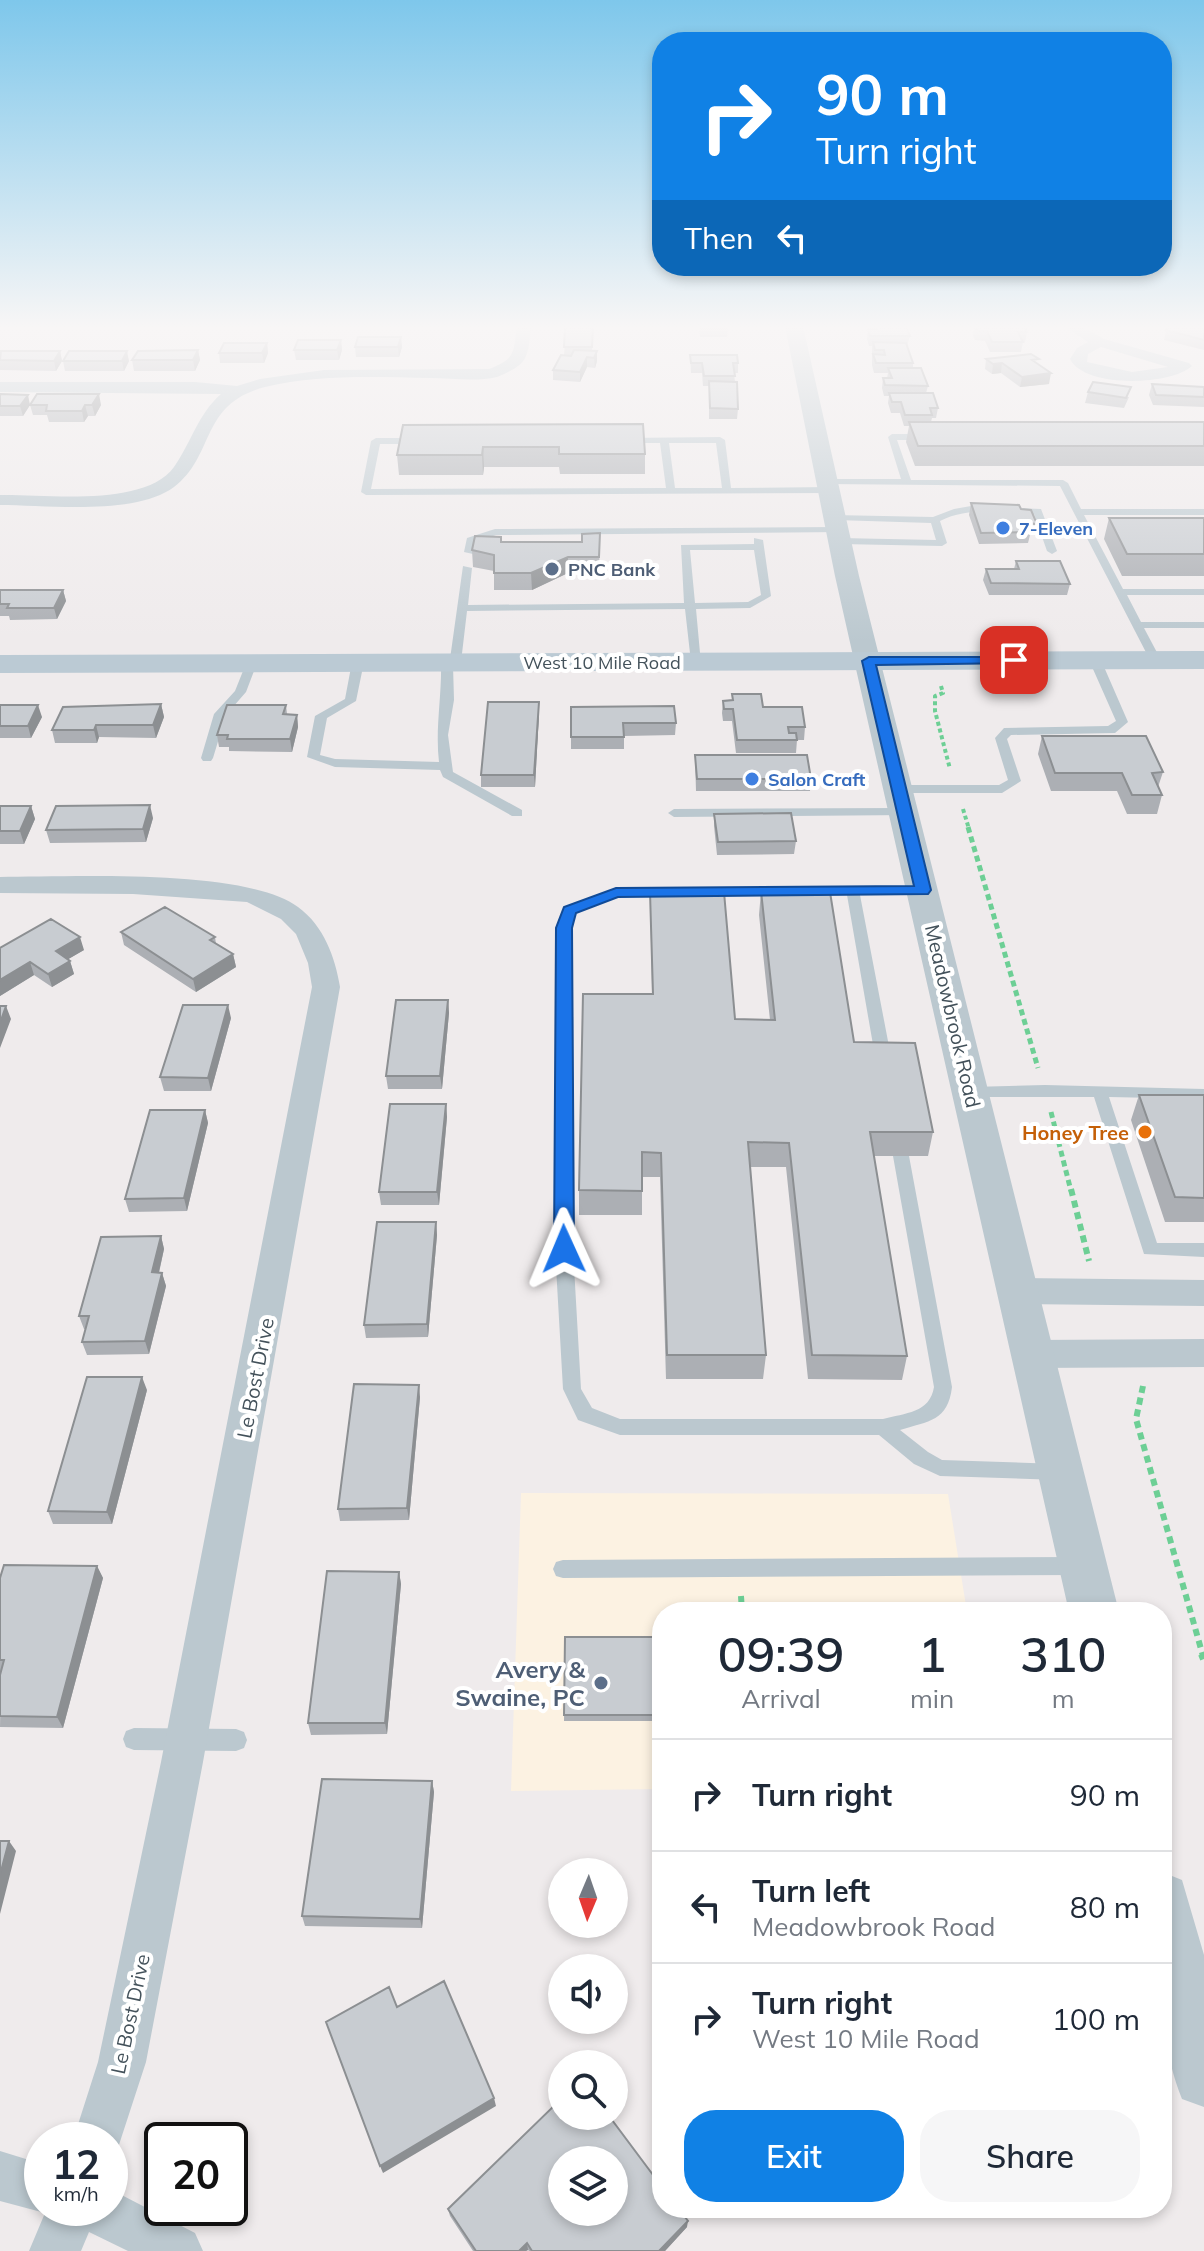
<!DOCTYPE html>
<style>
:root{--surface:#fff;--page:#f6f6f7;--text:#1f2937;--muted:#747a83;--line:#e0e1e3;--accent:#1081e5}
body{margin:0;font-family:Mulish,sans-serif;background:var(--page);color:var(--text);height:100vh;display:flex;flex-direction:column;font-size:30px;white-space:nowrap}
*{box-sizing:border-box;margin:0}
p{font-size:26px;color:var(--muted)}
.icon{flex:none;width:44px;height:44px;fill:none;stroke:currentColor;stroke-width:2;stroke-linecap:round;stroke-linejoin:round}
.map{position:relative;flex:1;overflow:hidden}
.drawer{position:absolute;left:652px;top:1602px;width:520px;height:616px;display:flex;flex-direction:column;background:var(--surface);border-radius:32px;box-shadow:0 4px 12px #0003}
.drawer>*{flex:none}
.hud{position:absolute;left:652px;top:32px;width:520px;height:244px;border-radius:32px;box-shadow:0 4px 12px #0003;background:#1081e5;color:#fff;overflow:hidden}
.needle{width:52px;rotate:182deg}
.tools{position:absolute;left:548px;top:1858px;display:grid;gap:16px}
.tools a{display:grid;place-items:center;width:80px;height:80px;border-radius:50%;background:var(--surface);box-shadow:0 4px 12px #0003;font-size:40px}
.speed{position:absolute;left:24px;top:2122px;display:flex;gap:16px;font-size:40px;font-weight:700;text-align:center}
.speed>*{display:grid;place-content:center;width:104px;height:104px;border-radius:50%;background:var(--surface);box-shadow:0 4px 12px #0003;line-height:1}
.speed small{font-size:20px;font-weight:400}
.speed .limit{border:4px solid #111;border-radius:12px;background:#fff;color:#111}
.pin{position:absolute;display:grid;place-items:center;width:68px;height:68px;color:#fff;margin:-34px;border-radius:16px;box-shadow:0 4px 12px #0006}
.me{position:absolute;width:88px;margin:-44px;rotate:359deg;stroke-linejoin:round;filter:drop-shadow(0 0 6px #0008)}
.turn{display:flex;align-items:center;gap:28px;height:168px;padding:0 32px;font-size:36px}
.turn .icon{width:104px;height:104px;stroke-width:2.5}
.turn b{display:block;font-size:56px;line-height:68px}
.then{display:flex;align-items:center;height:76px;padding:0 32px;background:#0003;gap:16px;font-size:30px}
.eta{display:flex;justify-content:space-evenly;align-items:center;height:136px;text-align:center}
.eta b{font-size:48px;font-weight:600;line-height:56px}
.primary-button{display:flex;gap:16px;margin-top:auto;padding:16px 32px}
.primary-button a{flex:1;height:92px;border-radius:32px;background:var(--accent);color:#fff;font-size:32px;font-weight:600;line-height:92px;text-align:center}
.primary-button a+a{background:var(--page);color:var(--text)}
ul{padding:0;list-style:none}
li{display:flex;align-items:center;gap:24px;height:112px;padding:0 32px;border-top:2px solid var(--line)}
li div{flex:1}
li b{display:block;font-size:30px}
li em{font-style:normal}
.map>svg:first-child{display:block}
.commercial{fill:#fcf2e2}
.lines{fill:none;stroke-linecap:round;stroke-linejoin:round}
.path-far3{stroke:#6dcf95;stroke-width:4;stroke-dasharray:4 3;stroke-linecap:butt}
.path-far2{stroke:#6dcf95;stroke-width:5;stroke-dasharray:6 4;stroke-linecap:butt}
.path-far1{stroke:#6dcf95;stroke-width:6;stroke-dasharray:7 5;stroke-linecap:butt}
.path{stroke:#6dcf95;stroke-width:8;stroke-dasharray:9 6;stroke-linecap:butt}
.service{fill:#bbc8cf;fill-rule:evenodd}
.minor{fill:#bbc8cf;fill-rule:evenodd}
.tertiary{fill:#bbc8cf;fill-rule:evenodd}
.secondary{fill:#bbcad4;fill-rule:evenodd}
.wall{fill:#acafb4}
.shaded-wall{fill:#8c8f92}
.building{fill:#c8ccd1;stroke:#8c8f92;stroke-width:2;fill-rule:evenodd}
.route{fill:#1a73e8;stroke:#114b97;stroke-width:2}
.shop-dot{fill:#3f7fe0;stroke:#fff;stroke-width:3}
.service-dot{fill:#5c6f8a;stroke:#fff;stroke-width:3}
.food-dot{fill:#e8710a;stroke:#fff;stroke-width:3}
.labels{text-anchor:middle;dominant-baseline:central;stroke-width:8;stroke-linejoin:round;paint-order:stroke}
.far-shop-label{font-size:18px;font-weight:bold;fill:#366cbe;stroke:#fff;text-anchor:start}
.far-service-label{font-size:18px;font-weight:bold;fill:#4e5e75;stroke:#fff;text-anchor:start}
.far-street-label{font-size:18px;fill:#43515a;stroke:#fff}
.street-label{font-size:20px;fill:#43515a;stroke:#fff}
.food-label{font-size:20px;font-weight:bold;fill:#c56008;stroke:#fff;text-anchor:end}
.near-service-label{font-size:24px;font-weight:bold;fill:#4e5e75;stroke:#fff;text-anchor:end}
</style>
<div class="map">
<svg width="1204" height="2251" viewBox="0 0 1204 2251">
<rect width="100%" height="100%" fill="#efebec"/>
<path class="commercial" d="M521,1493L948,1494L967,1612H662V1789L511,1791Z"/>
<g class="lines">
<path class="path-far3" d="M941,686L943,693L935,696V711L950,769
M963,809L969,829"/>
<path class="path-far2" d="M968,827L1038,1068
M1051,1112L1071,1191"/>
<path class="path-far1" d="M1071,1189L1089,1261
M1143,1386L1136,1419L1203,1656
M741,1596L742,1612"/>
<path class="path" d="M1202,1654L1204,1659"/>
<path class="service" d="M892,434H926L930,437L926,440H897L911,480H1063L1068,483L1081,509H1204V515H1084L1123,589H1204V595H1127L1141,622H1204V628H1144L1161,660L1151,662L1060,486L826,484V480L829,479H901L888,437Z
M720,437L725,440L731,488L831,487L836,490L831,493L366,495L361,492L371,441L376,438H418L423,441L418,444H380L371,489L666,488L660,443H626L621,440L623,438ZM669,443H716L722,488H675Z
M971,506L1041,509L1057,551L1052,554L1047,551L1034,514C1003,513 969,506 940,521L947,543L942,546L840,544L835,541L840,538L936,540L931,523L836,520L833,519V515L933,517L954,509Z
M838,527L842,528V532L496,535L476,542L473,554L464,552L467,538L495,529Z
M754,538L763,540L771,596L750,608L696,609L701,664L691,662L685,609L467,611L461,662L453,665L454,700L448,735L453,772L522,810V816H512L443,777L440,770L335,767L307,757L315,716L345,699L352,662L358,659L364,662L356,701L327,718L320,755L335,759L439,762C435,729 442,696 441,662L450,659L463,566L472,568L468,605L684,603L681,545L754,544ZM690,550H754L761,595L748,602L695,603Z
M1095,657L1101,660L1128,722L1115,733L1011,735L1007,739L1021,781L1002,793H899L893,789L899,785H999L1008,780L995,738L1004,728L1108,726L1116,721L1089,660Z
M247,661L257,663L246,692L226,715L213,758L211,761H203L201,758L214,714L235,691Z
M904,808L910,812L909,815L674,817L668,813L674,809Z
M923,886L928,887V893L860,895L892,1062L884,1067L876,1062L847,895L618,897L575,912L571,928L573,1249L581,1389L592,1408L620,1419H883C905,1413 930,1413 934,1387L893,1156L901,1150L909,1156L952,1387C948,1421 929,1421 900,1430L928,1452L942,1460L1059,1464L1066,1466L1069,1472L1066,1478L1059,1480L940,1476L914,1464L879,1435H620L578,1420L563,1389L555,1249L557,928L564,907L616,889Z
M1045,1085L1204,1089V1099L1109,1097L1157,1243H1204V1257L1144,1254L1094,1097H971L963,1092L971,1087Z
M1077,1557L1084,1559L1087,1566L1084,1573L1077,1575L563,1578L556,1576L553,1569L556,1562L563,1560Z
M134,1728L236,1729L244,1732L247,1740L244,1748L236,1751L134,1750L126,1747L123,1739L126,1731Z"/>
<path class="minor" d="M517,326H531C528,359 528,364 497,377C476,382 451,378 430,378C376,377 318,374 265,387C199,404 216,455 174,487C135,516 47,505 0,505V495C45,494 144,508 174,467C191,443 198,414 221,394L0,392V382H195L237,386L260,379L324,370L489,369C516,358 513,354 517,326Z
M1064,326H1082L1104,339L1189,363L1192,366C1170,386 1084,388 1070,359L1077,348L1088,342ZM1101,347L1168,367L1132,372L1087,362L1088,354Z
M0,877C68,877 246,868 298,907C324,926 335,957 340,987L203,1762L146,2062L115,2157L110,2160V2140H73L98,2062L161,1762L312,987L308,963L296,934L281,919L247,902L133,894L0,893Z
M1018,1278L1204,1280V1306L1018,1304L1006,1300L1001,1291L1006,1282Z
M1204,1339V1367L1032,1368L1020,1364L1015,1354L1020,1344L1032,1340Z
M0,2151L42,2164V2208H110V2189L195,2233L203,2251H128L89,2232L81,2251H29L45,2213L0,2201Z"/>
<path class="tertiary" d="M785,326H803L859,576L1119,1612H1069L835,576Z
M1162,1872L1182,1880L1204,1955V2107L1182,2099C1153,2027 1162,1948 1162,1872Z"/>
<path class="secondary" d="M1204,651V669L0,673V655Z"/>
</g>
<path class="wall" d="M566,326L593,327L592,351H597V361L595,368L587,367L580,382L553,380V370L564,356Z
M699,326H728L727,337H700Z
M872,326H906L910,336L907,346L913,363V368L928,386L926,393L938,408L936,418H932L931,422H1204V466H915L906,442L909,426H904L900,413H891L888,403L889,396H884L882,388L883,378H887L888,373H874L872,365V346H869L867,339L868,329H872Z
M974,326H1024L1027,332L1025,342H1023L1021,352H990L985,341L975,340L973,335Z
M1204,326V350L1164,340L1166,330Z
M401,337L402,347L399,357H356L355,347Z
M341,340L342,350L339,360H296L294,350Z
M267,343L268,353L264,363H220L219,353Z
M198,350L200,360L195,371H134L132,360Z
M60,351L62,361L56,371L0,370V353Z
M690,355L738,363V373H734L738,409L737,419H709V386H703L702,373H691Z
M986,359L1038,364L1049,384L1020,387L1001,373L992,374L985,369Z
M63,361H129L124,371H65Z
M1152,384L1204,387V407L1153,405L1149,395Z
M1088,392L1129,397L1124,408L1085,403Z
M0,394L30,404L101,405L95,416H88L84,422H49L47,415H33L30,405L23,416H0Z
M403,425L645,454V474H560L559,467H484L483,475H399L397,455Z
M971,503L1021,509L1037,524L1035,535H1030L1028,543L979,544L969,515Z
M1109,518H1204V576H1122L1104,539Z
M600,533L599,574L568,573L532,590H494V571L473,567L472,550L502,542H582Z
M1016,561L1070,584L1067,595H989L983,580L986,569H1014Z
M0,590H63L66,601L57,619L10,620L9,616H0Z
M732,694L805,727L804,740H797L796,753H736L732,721H723L722,713L723,701L732,700Z
M161,704L164,717L156,738L99,737L97,743H55L52,730Z
M0,705L42,717L31,738H0Z
M286,705L287,714L297,715L298,727L292,752L229,751V747H219L217,735Z
M571,707L676,723L675,735L624,736V749H571Z
M539,714L535,787H481V775Z
M1042,736L1163,772L1158,787L1162,795L1157,814H1127L1117,791H1051L1038,754Z
M695,755L811,779L810,791H696Z
M0,806H31L35,819L24,844H0Z
M714,814L796,841L794,854L717,855L714,826Z
M153,818L146,842L50,843L46,830Z
M761,891L854,1042L933,1132L928,1156H874L907,1356L902,1380L808,1379L786,1167H750L766,1355L763,1379H666L660,1177H642V1215H579V1190L652,994L650,892L735,1019L770,1020L759,915Z
M121,932L215,937L216,944L233,954L236,967L196,992L124,945Z
M0,948L84,950L68,959L70,961L74,974L52,987L34,975L0,996Z
M448,1000L449,1013L442,1089H388L386,1076Z
M231,1018L211,1091H164L160,1077Z
M1139,1095H1204V1222H1165L1131,1120Z
M446,1104L447,1117L439,1205H381L379,1192Z
M205,1110L208,1123L187,1211L129,1212L125,1199Z
M436,1222L437,1235L428,1337L366,1338L364,1325Z
M161,1236L164,1249L159,1273H162L166,1286L149,1354L87,1355L82,1342L85,1329H84L79,1316Z
M147,1390L112,1524H53L48,1511Z
M420,1397L409,1520L340,1521L338,1509Z
M97,1566L103,1578L63,1728L0,1727L1,1672H0V1578Z
M399,1572L401,1584L387,1734L311,1735L308,1723Z
M565,1637H662V1721H564Z
M432,1781L434,1792L422,1928L305,1926L302,1916Z
M448,2209L687,2227L665,2251H529L528,2250L526,2251H473L450,2216Z"/>
<path class="shaded-wall" d="M401,337L402,347L399,357L398,347Z
M341,340L342,350L339,360L337,350Z
M267,343L268,353L264,363L262,353Z
M198,350L200,360L195,371L193,360Z
M60,351L62,361L56,371L54,361Z
M127,351L129,361L124,371L122,361Z
M597,351V361L595,368L594,358Z
M587,357V367L580,382V372Z
M1002,363L1001,373L992,374L993,364Z
M1051,373L1049,384L1020,387L1022,377Z
M99,394L101,405L95,416L92,405Z
M28,395L30,405L23,416L20,406Z
M85,405L88,416L84,422L82,411Z
M483,447L484,467L483,475L482,455Z
M568,557V573L532,590L531,573Z
M63,590L66,601L57,619L54,608Z
M539,702V714L535,787L534,775Z
M161,704L164,717L156,738L153,725Z
M38,705L42,717L31,738L28,726Z
M297,715L298,727L292,752L290,739Z
M96,725L99,737L97,743L94,730Z
M150,805L153,818L146,842L143,829Z
M31,806L35,819L24,844L20,831Z
M80,937L84,950L60,964L56,951Z
M233,954L236,967L196,992L193,979Z
M70,961L74,974L52,987L48,974Z
M30,962L34,975L0,996V980Z
M448,1000L449,1013L442,1089L440,1076Z
M228,1005L231,1018L211,1091L208,1078Z
M6,1006L11,1019L0,1048V1023Z
M446,1104L447,1117L439,1205L437,1192Z
M205,1110L208,1123L187,1211L184,1198Z
M436,1222L437,1235L428,1337L427,1324Z
M161,1236L164,1249L156,1285L152,1272Z
M162,1273L166,1286L149,1354L145,1341Z
M142,1377L147,1390L112,1524L107,1512Z
M419,1385L420,1397L409,1520L407,1508Z
M97,1566L103,1578L63,1728L57,1717Z
M399,1572L401,1584L387,1734L385,1723Z
M432,1781L434,1792L422,1928L420,1919Z
M9,1841L16,1851L0,1914V1875Z
M494,2098L496,2106L383,2173L380,2166Z
M688,2221L687,2227L665,2251H659Z
M527,2243L528,2250L526,2251H519Z"/>
<path class="building" d="M875,326H906L910,336H870L868,329H876Z
M975,326H1024L1027,332H1018L1023,342H992L987,331H977Z
M1171,326H1204V340L1166,330Z
M565,327H593L592,347H564Z
M358,337H401L398,347H355Z
M298,340H341L337,350H294Z
M873,342L906,343L913,363H876L873,354L885,355L884,350H875Z
M224,343H267L262,353H219Z
M198,350L193,360H132L138,351Z
M574,350L597,351L594,358L587,357L580,372L553,370L561,355L571,356Z
M1,351H60L54,361L0,360Z
M69,351H127L122,361H63Z
M1031,354L1039,359L1032,360L1051,373L1022,377L1002,363L993,364L986,359Z
M690,355H737L738,363H733L735,376H704L702,363H691Z
M888,368H921L928,386L885,385L883,378H892Z
M709,381L737,382L738,409L710,408Z
M1093,382L1131,387L1126,398L1088,392Z
M1152,384L1204,387V397L1156,395Z
M889,393H933L938,408H930L932,415H905L901,402H892Z
M0,394L28,395L20,406H0Z
M37,394H99L92,405H85L82,411H46L47,405H30Z
M909,422H1204V446H918Z
M643,424L645,454H559V447H483L482,455H397L403,425Z
M971,503L1019,505L1021,509L1031,510L1037,524L1027,523L1030,532L981,533Z
M1109,518H1204V554H1127Z
M600,533L599,557H568L531,573H494V555L472,550L475,536L501,537V542H582V534Z
M1016,561H1060L1070,584L991,583L986,569H1019Z
M0,590H63L54,608H7L9,604H0Z
M732,694H761L763,707H802L805,727H788L789,733H796L797,740H737L733,709H724L723,701L733,700Z
M488,702H539L534,775H481Z
M161,704L153,725H96L94,730H52L63,707Z
M0,705H38L28,726H0Z
M227,705H286L283,714L297,715L290,739H227L228,735H217Z
M674,706L676,723H623L624,737H571V707Z
M1042,736H1146L1163,772L1152,773L1162,795H1132L1122,773H1055Z
M695,755H807L811,779H697Z
M150,805L143,829L46,830L56,806Z
M0,806H31L20,831H0Z
M791,813L796,841L718,842L714,814Z
M761,891L830,892L854,1042L915,1043L933,1132H870L907,1356L812,1355L789,1143L748,1142L766,1355H667L661,1153L642,1152V1191L579,1190L583,994H653L650,892H724L735,1019L775,1020Z
M165,907L215,937L210,940L233,954L193,979L121,932Z
M51,919L80,937L56,951L70,961L48,974L30,962L0,980V948Z
M396,1000H448L440,1076H386Z
M183,1005H228L208,1078L160,1077Z
M0,1006H6L0,1023Z
M1139,1095H1204V1198L1175,1197Z
M390,1104H446L437,1192H379Z
M150,1110H205L184,1198L125,1199Z
M377,1222H436L427,1324L364,1325Z
M161,1236L152,1272L162,1273L145,1341L82,1342L89,1316H79L101,1237Z
M87,1377H142L107,1512L48,1511Z
M354,1384L419,1385L407,1508L338,1509Z
M4,1565L97,1566L57,1717L0,1716V1675L4,1660H0V1578Z
M327,1571L399,1572L385,1723H308Z
M565,1637H662V1715H564Z
M322,1779L432,1781L420,1919L302,1916Z
M0,1841H9L0,1875Z
M444,1981L494,2098L380,2166L326,2022L389,1987L397,2007Z
M562,2098V2116H609L662,2187V2208H678L688,2221L659,2251H532L527,2243L519,2251H476L448,2209ZM562,2160H614V2212H562Z"/>
<linearGradient id="sky" x2="0" y2="1"><stop stop-color="#7ec7eb"/><stop offset="0.51" stop-color="#f8f6f6"/><stop offset="1" stop-color="#f8f6f6" stop-opacity="0"/></linearGradient>
<rect width="1204" height="642" fill="url(#sky)"/>
<path class="route" d="M1014,657L1019,658V663L876,665L931,890L928,894L618,897L576,913L572,928L574,1249L571,1254H557L554,1249L556,928L564,907L616,888L914,886L862,661L869,657Z"/>
<g class="shop-dot">
<circle cx="1003" cy="528" r="8"/>
<circle cx="752" cy="779" r="8"/>
</g>
<g class="service-dot">
<circle cx="552" cy="569" r="8"/>
<circle cx="601" cy="1683" r="8"/>
</g>
<circle class="food-dot" cx="1145" cy="1132" r="8"/>
<g class="labels">
<g class="far-shop-label">
<text x="1019" y="528">7-Eleven</text>
<text x="768" y="779">Salon Craft</text>
</g>
<g class="far-service-label">
<text x="568" y="569">PNC Bank</text>
</g>
<g class="far-street-label">
<text x="602" y="662">West 10 Mile Road</text>
</g>
<g class="street-label">
<text transform="translate(953 1016) rotate(77)">Meadowbrook Road</text>
<text transform="translate(255 1378) rotate(-79)">Le Bost Drive</text>
<text transform="translate(130 2014) rotate(-78)">Le Bost Drive</text>
</g>
<g class="food-label">
<text x="1129" y="1132">Honey Tree</text>
</g>
<g class="near-service-label">
<text x="585" y="1669">Avery &amp;<tspan x="585" dy="28">Swaine, PC</tspan></text>
</g>
</g>
</svg>
<div class="tools">
<a><svg class="needle" viewBox="-14 -14 28 28"><path d="M0-13l5 13h-10z" fill="#e53935"/><path d="M0 13l5-13h-10z" fill="#747a83"/></svg></a>
<a><svg class="icon" aria-label="sound" viewBox="0 0 24 24"><path d="M4 9h4l5-4v14l-5-4H4zM17 9q2 3 0 6"/></svg></a>
<a><svg class="icon" aria-label="search" viewBox="0 0 24 24"><circle cx="10" cy="10" r="6"/><path d="M15 15l6 6"/></svg></a>
<a><svg class="icon" aria-label="layers" viewBox="0 0 24 24"><path d="M12 4l9 5-9 5-9-5zM3 14l9 5 9-5"/></svg></a>
</div>
<div class="speed"><div>12<small>km/h</small></div><div class="limit">20</div></div>
<div class="pin" style="left:1014px;top:660px;background:#d93025"><svg class="icon" aria-label="arrive" viewBox="0 0 24 24"><path d="M6 21V4h12l-3 4 3 4H6"/></svg></div>
<svg class="me" style="left:564px;top:1249px" viewBox="-20 -20 40 40"><path d="M0-17L14 15 0 8-14 15z" fill="#1a73e8" stroke="#fff" stroke-width="4"/></svg>
<div class="hud">
<div class="turn"><svg class="icon" aria-label="right" viewBox="0 0 24 24"><path d="M7 20v-9h11M14 6l5 5-5 5"/></svg><div><b>90 m</b>Turn right</div></div>
<div class="then">Then<svg class="icon" aria-label="left" viewBox="0 0 24 24"><path d="M17 20v-9H6M10 6l-5 5 5 5"/></svg></div>
</div>
<section class="drawer">
<div class="eta">
<div><b>09:39</b><p>Arrival</p></div>
<div><b>1</b><p>min</p></div>
<div><b>310</b><p>m</p></div>
</div>
<ul>
<li><svg class="icon" aria-label="right" viewBox="0 0 24 24"><path d="M7 20v-9h11M14 6l5 5-5 5"/></svg><div><b>Turn right</b></div><em>90 m</em></li>
<li><svg class="icon" aria-label="left" viewBox="0 0 24 24"><path d="M17 20v-9H6M10 6l-5 5 5 5"/></svg><div><b>Turn left</b><p>Meadowbrook Road</p></div><em>80 m</em></li>
<li><svg class="icon" aria-label="right" viewBox="0 0 24 24"><path d="M7 20v-9h11M14 6l5 5-5 5"/></svg><div><b>Turn right</b><p>West 10 Mile Road</p></div><em>100 m</em></li>
</ul>
<div class="primary-button"><a>Exit</a><a>Share</a></div>
</section>
</div>
